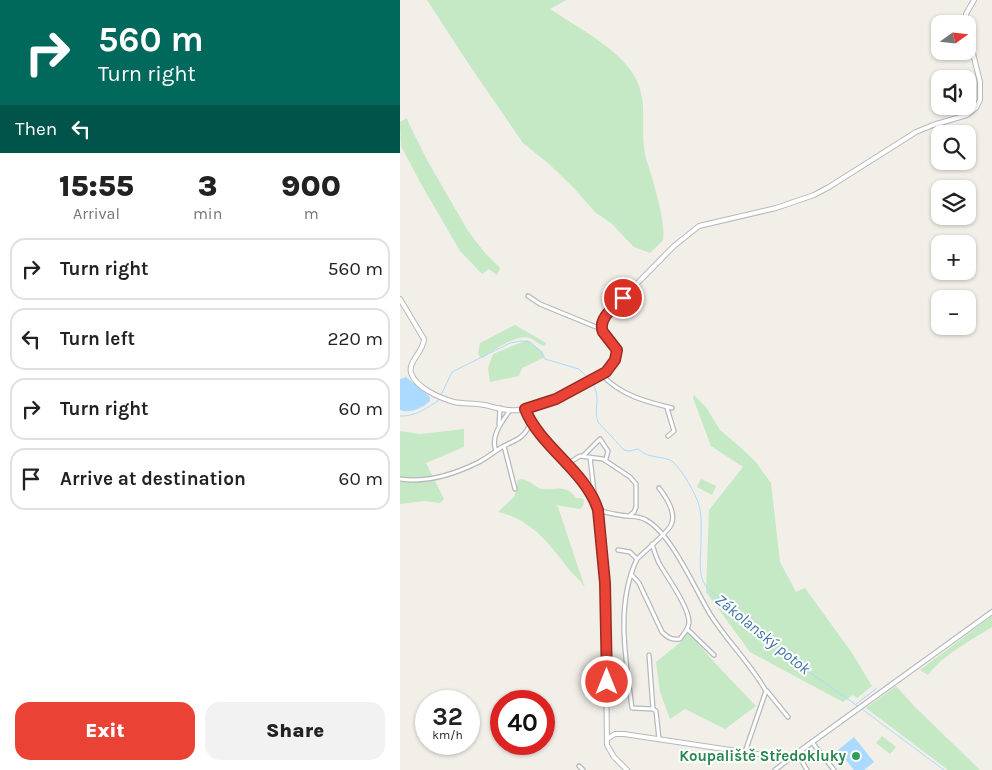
<!DOCTYPE html>
<meta charset="utf-8">
<style>
:root{--surface:#fff;--page:#f2f2f2;--text:#222;--muted:#767676;--line:#e0e0e0;--accent:#ea4335}
body{margin:0;font-family:Karla,sans-serif;background:var(--page);color:var(--text);height:100vh;display:flex;flex-direction:column;font-size:19px;white-space:nowrap}
*{box-sizing:border-box;margin:0}
p{font-size:16px;color:var(--muted)}
.icon{flex:none;width:28px;height:28px;fill:none;stroke:currentColor;stroke-width:2;stroke-linecap:round;stroke-linejoin:round}
.map{position:relative;flex:1;overflow:hidden}
.side{display:flex;flex-direction:column;background:var(--surface);width:400px}
.side>*{flex:none}
.top-card{background:#00695c;color:#fff;overflow:hidden}
.needle{width:32px;rotate:75deg}
.fabs{position:absolute;left:531px;top:15px;display:grid;gap:10px}
.fabs a{display:grid;place-items:center;width:45px;height:45px;border-radius:10px;background:var(--surface);box-shadow:0 1px 4px #0004;font-size:25px}
.speed{position:absolute;left:15px;top:690px;display:flex;gap:10px;font-size:25px;font-weight:700;text-align:center}
.speed>*{display:grid;place-content:center;width:65px;height:65px;border-radius:50%;background:var(--surface);box-shadow:0 1px 4px #0004;line-height:1}
.speed small{font-size:12px;font-weight:400}
.speed .limit{border:8px solid #d22;background:#fff;color:#111}
.pin{position:absolute;display:grid;place-items:center;width:42px;height:42px;color:#fff;margin:-21px;border:2px solid #fff;border-radius:50%;box-shadow:0 1px 5px #0007}
.me{position:absolute;width:55px;margin:-28px;rotate:0deg;stroke-linejoin:round;filter:drop-shadow(0 0 4px #0008)}
.turn{display:flex;align-items:center;gap:18px;height:105px;padding:0 15px;font-size:22px}
.turn .icon{width:65px;height:65px;stroke-width:2.5}
.turn b{display:block;font-size:35px;line-height:42px}
.then{display:flex;align-items:center;height:48px;padding:0 15px;background:#0003;gap:10px;font-size:19px}
.eta{display:flex;justify-content:space-evenly;align-items:center;height:85px;text-align:center}
.eta b{font-size:30px;font-weight:800;line-height:35px}
.primary-button{display:flex;gap:10px;margin-top:auto;padding:10px 15px}
.primary-button a{flex:1;height:58px;border-radius:15px;background:var(--accent);color:#fff;font-size:20px;font-weight:800;line-height:58px;text-align:center}
.primary-button a+a{background:var(--page);color:var(--text)}
ul{padding:0;list-style:none}
li{display:flex;align-items:center;gap:15px;height:62px;margin:0 10px 8px;padding:0 5px;border:2px solid var(--line);border-radius:15px}
li div{flex:1}
li b{display:block;font-size:19px}
li em{font-style:normal}
main{display:flex;flex:1;min-height:0}
.map>svg:first-child{display:block}
.green{fill:#c5e8c5}
.water{fill:#aadaff}
.lines{fill:none;stroke-linecap:round;stroke-linejoin:round}
.stream{stroke:#aadaff;stroke-width:1}
.minor-casing{stroke:#b5b8bc;stroke-width:5.5}
.tertiary-casing{stroke:#b5b8bc;stroke-width:6}
.minor{stroke:#fff;stroke-width:3}
.tertiary{stroke:#fff;stroke-width:4}
.route-casing{stroke:#982c22;stroke-width:12}
.route{stroke:#ea4335;stroke-width:9}
.leisure-dot{fill:#2e9e5b;stroke:#fff;stroke-width:2}
.labels{text-anchor:middle;dominant-baseline:central;stroke-width:4;stroke-linejoin:round;paint-order:stroke}
.leisure-label{font-size:15px;font-weight:bold;fill:#27864d;stroke:#fff;text-anchor:end}
.water-label{font-size:16px;font-style:italic;fill:#4174aa;stroke:#fff}
</style>
<main>
<section class="side">
<div class="top-card">
<div class="turn"><svg class="icon" aria-label="right" viewBox="0 0 24 24"><path d="M7 20v-9h11M14 6l5 5-5 5"/></svg><div><b>560 m</b>Turn right</div></div>
<div class="then">Then<svg class="icon" aria-label="left" viewBox="0 0 24 24"><path d="M17 20v-9H6M10 6l-5 5 5 5"/></svg></div>
</div>
<div class="eta">
<div><b>15:55</b><p>Arrival</p></div>
<div><b>3</b><p>min</p></div>
<div><b>900</b><p>m</p></div>
</div>
<ul>
<li><svg class="icon" aria-label="right" viewBox="0 0 24 24"><path d="M7 20v-9h11M14 6l5 5-5 5"/></svg><div><b>Turn right</b></div><em>560 m</em></li>
<li><svg class="icon" aria-label="left" viewBox="0 0 24 24"><path d="M17 20v-9H6M10 6l-5 5 5 5"/></svg><div><b>Turn left</b></div><em>220 m</em></li>
<li><svg class="icon" aria-label="right" viewBox="0 0 24 24"><path d="M7 20v-9h11M14 6l5 5-5 5"/></svg><div><b>Turn right</b></div><em>60 m</em></li>
<li><svg class="icon" aria-label="arrive" viewBox="0 0 24 24"><path d="M6 21V4h12l-3 4 3 4H6"/></svg><div><b>Arrive at destination</b></div><em>60 m</em></li>
</ul>
<div class="primary-button"><a>Exit</a><a>Share</a></div>
</section>
<div class="map">
<svg width="592" height="770" viewBox="0 0 592 770">
<rect width="100%" height="100%" fill="#f1efe8"/>
<path class="green" d="M27,0H166L150,9C179,29 234,55 241,93C246,114 240,136 246,158C252,178 266,220 263,240L250,253L234,247L211,223L195,212L173,187L149,164L123,143L70,66Z
M7,118L9,124L27,160L68,231L85,253L100,268L97,275L89,269L82,274L60,251L20,182L1,146L0,122Z
M115,325L146,343L144,346C138,344 135,340 130,338C117,334 93,350 83,358L80,357L78,353L80,343Z
M127,340L142,351L145,357L122,368L119,376L90,382L88,368L93,354Z
M294,395L306,407L320,430L340,447L355,461L371,483L380,562L396,592L405,588L452,653L472,686L457,698L453,695L443,702L350,652L306,592L309,510L343,467L311,446L293,398Z
M64,429V447L26,463L44,499L40,503L24,501L0,504V431L20,434Z
M121,479C131,481 131,484 139,488C149,493 165,481 176,498H181L184,500L183,506L180,509L155,505L158,507L185,588C180,579 173,575 167,567C148,542 130,519 98,512L115,496L118,480Z
M301,479L316,486L312,495L297,487Z
M592,616V627C570,641 544,654 528,675L520,670Z
M288,632L314,662L356,706L325,729L285,709L270,719L260,692L256,662L282,641Z
M496,686L514,706L580,770H548L466,708Z
M482,736L496,747L490,754L476,743Z"/>
<path class="water" d="M6,377L30,397V401C23,408 9,414 0,410V379Z
M454,737L474,762L464,770H454L438,750Z"/>
<g class="lines">
<path class="stream" d="M192,382C202,399 193,406 198,422L224,450L229,451L238,449C250,460 265,455 273,462C283,471 295,493 299,505C302,516 301,532 301,543C301,559 297,574 307,588L409,672L459,707
M41,395L52,372L110,343L121,341L130,342L140,351L145,359L179,369L189,379
M0,416C15,417 27,408 39,400
M456,704L477,688
M462,709L544,770"/>
<defs>
<path id="minor" d="M128,296L140,304L201,329
M202,375C220,395 247,402 272,408
M267,408L274,431L268,436
M99,425L100,408
M104,446L115,489
M96,451C90,436 102,422 110,410
M183,456L200,439L208,451L206,459
M190,457L195,500
M167,464L180,456L203,459L230,477L236,484V507L234,512L229,516
M0,479C27,483 55,474 79,462C87,458 94,452 102,447C117,439 124,439 131,422
M198,510C205,512 213,514 220,515C228,517 239,515 246,520C271,533 295,589 310,614C327,641 350,663 366,691L345,752
M218,550L230,552L237,559
M231,574L239,583L262,632C268,638 272,640 280,639C284,633 289,629 289,622C289,607 267,577 259,563C256,557 254,550 252,544
M287,629L314,655
M249,655L253,709
M367,691L388,717
M259,739L256,711L253,709L232,708C226,660 215,605 237,559C243,553 269,531 271,525C277,513 266,497 259,488
M412,742L434,770
M179,766L183,770
M375,770L397,753L407,770"/>
<path id="tertiary" d="M566,24V14L574,0
M0,299L24,339C23,353 8,361 11,373C16,388 40,398 54,402C64,404 74,403 84,405C95,407 107,412 118,410C142,407 164,395 185,384C193,380 202,376 208,370C212,366 216,359 217,354C218,343 205,337 201,329L203,320L210,311L274,246L299,226L376,208L414,195L429,187L516,132L533,125L567,115L576,108L580,100V82L568,33
M125,409C140,447 187,472 198,510L205,583L207,745L214,757L227,770
M207,739L215,734H224L378,757H389L397,753L592,612"/>
</defs>
<use href="#minor" class="minor-casing"/>
<use href="#tertiary" class="tertiary-casing"/>
<use href="#minor" class="minor"/>
<use href="#tertiary" class="tertiary"/>
</g>
<g class="lines">
<defs>
<path id="route" d="M207,682L205,583L198,510C186,471 140,447 125,409L156,399L206,372L215,360L217,350L203,332C197,319 215,306 223,298"/>
</defs>
<use href="#route" class="route-casing"/>
<use href="#route" class="route"/>
</g>
<circle class="leisure-dot" cx="456" cy="756" r="5"/>
<g class="labels">
<g class="leisure-label">
<text x="446" y="756">Koupaliště Středokluky</text>
</g>
<g class="water-label">
<text transform="translate(363 634) rotate(39)">Zákolanský potok</text>
</g>
</g>
</svg>
<div class="fabs">
<a><svg class="needle" viewBox="-14 -14 28 28"><path d="M0-13l5 13h-10z" fill="#e53935"/><path d="M0 13l5-13h-10z" fill="#767676"/></svg></a>
<a><svg class="icon" aria-label="sound" viewBox="0 0 24 24"><path d="M4 9h4l5-4v14l-5-4H4zM17 9q2 3 0 6"/></svg></a>
<a><svg class="icon" aria-label="search" viewBox="0 0 24 24"><circle cx="10" cy="10" r="6"/><path d="M15 15l6 6"/></svg></a>
<a><svg class="icon" aria-label="layers" viewBox="0 0 24 24"><path d="M12 4l9 5-9 5-9-5zM3 14l9 5 9-5"/></svg></a>
<a>+</a>
<a>−</a>
</div>
<div class="speed"><div>32<small>km/h</small></div><div class="limit">40</div></div>
<div class="pin" style="left:223px;top:298px;background:#d93025"><svg class="icon" aria-label="arrive" viewBox="0 0 24 24"><path d="M6 21V4h12l-3 4 3 4H6"/></svg></div>
<svg class="me" style="left:207px;top:682px" viewBox="-20 -20 40 40"><circle r="17" fill="#ea4335" stroke="#fff" stroke-width="3"/><path d="M0-11L8 9 0 5-8 9z" fill="#fff"/></svg>
</div>
</main>
